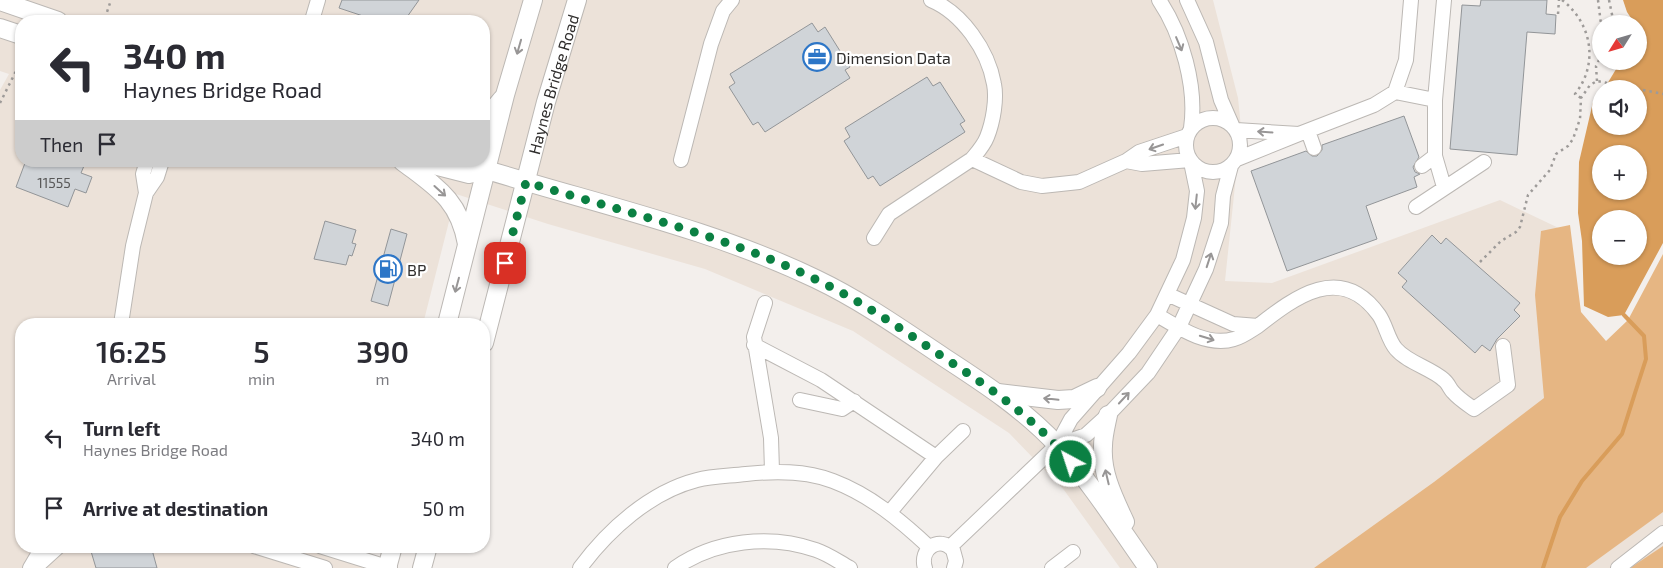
<!DOCTYPE html>
<meta charset="utf-8">
<style>
:root{--surface:#fff;--page:#f7f7f7;--text:#2b2b33;--muted:#7c7c81}
body{margin:0;font-family:"Exo 2",sans-serif;background:var(--page);color:var(--text);height:100vh;display:flex;flex-direction:column;font-size:19px;white-space:nowrap}
*{box-sizing:border-box;margin:0}
p{font-size:16px;color:var(--muted)}
.icon{flex:none;width:28px;height:28px;fill:none;stroke:currentColor;stroke-width:2;stroke-linecap:round;stroke-linejoin:round}
.map{position:relative;flex:1;overflow:hidden}
.side{position:absolute;left:15px;top:318px;width:475px;height:235px;display:flex;flex-direction:column;background:var(--surface);border-radius:20px;box-shadow:0 1px 4px #0004}
.side>*{flex:none}
.hud{position:absolute;left:15px;top:15px;width:475px;height:152px;border-radius:20px;box-shadow:0 1px 4px #0004;background:#fff;color:var(--text);overflow:hidden}
.needle{width:32px;rotate:233deg}
.fabs{position:absolute;left:1592px;top:15px;display:grid;gap:10px}
.fabs a{display:grid;place-items:center;width:55px;height:55px;border-radius:50%;background:var(--surface);box-shadow:0 1px 4px #0004;font-size:25px}
.pin{position:absolute;display:grid;place-items:center;width:42px;height:42px;color:#fff;margin:-21px;border-radius:10px;box-shadow:0 2px 8px #0006}
.me{position:absolute;width:55px;margin:-28px;rotate:320deg;stroke-linejoin:round;filter:drop-shadow(0 0 4px #0008)}
.turn{display:flex;align-items:center;gap:18px;height:105px;padding:0 25px;font-size:22px}
.turn .icon{width:65px;height:65px;stroke-width:2.5}
.turn b{display:block;font-size:35px;line-height:42px}
.then{display:flex;align-items:center;height:48px;padding:0 25px;background:#0003;gap:10px;font-size:19px}
.eta{display:flex;justify-content:space-evenly;align-items:center;height:85px;text-align:center}
.eta b{font-size:30px;font-weight:600;line-height:35px}
ul{padding:0;list-style:none}
li{display:flex;align-items:center;gap:15px;height:70px;padding:0 25px}
li div{flex:1}
li b{display:block;font-size:19px}
li em{font-style:normal}
.map>svg:first-child{display:block}
.built{fill:#ece2d9;fill-rule:evenodd}
.green{fill:#e6b683}
.water{fill:#d99d5a;fill-rule:evenodd}
.lines{fill:none;stroke-linecap:round;stroke-linejoin:round}
.stream{stroke:#d99d5a;stroke-width:4}
.building{fill:#d0d4d8;stroke:#929598}
.minor-casing{stroke:#bcb8b4;stroke-width:16}
.major-casing{stroke:#bcb8b4;stroke-width:20}
.path{stroke:#9e9b99;stroke-width:2.5;stroke-dasharray:2.5 4;stroke-linecap:butt}
.minor{stroke:#fff;stroke-width:14}
.major{stroke:#fff;stroke-width:18}
.oneway{stroke:#989696}
.route{stroke:#0b8043;stroke-width:9;stroke-dasharray:0 16.2}
.labels{text-anchor:middle;dominant-baseline:central;stroke-width:4.5;stroke-linejoin:round;paint-order:stroke}
.number-label{font-size:14px;fill:#585858}
.poi-label{font-size:16px;fill:#302e2d;stroke:#fff;text-anchor:start}
.street-label{font-size:16px;fill:#302e2d;stroke:#fff}
</style>
<div class="map">
<svg width="1663" height="568" viewBox="0 0 1663 568">
<rect width="100%" height="100%" fill="#f3efec"/>
<path class="built" d="M0,0H1213L1238,98L1241,128L1225,281L1272,283L1500,200L1565,231L1571,333L1620,345L1663,286V568H1120L1064,490L1009,433L853,331L705,269L548,224L456,194L423,324H21V546H368L362,568H0V90L9,74L0,71ZM21,21H484V161H21Z"/>
<path class="green" d="M1570,225L1581,312L1606,341L1628,320L1663,254V512L1586,568H1314L1434,482L1544,398L1535,295L1541,231Z
M1663,546V568H1630Z"/>
<path class="water" d="M1623,0H1663V243L1624,315L1608,317L1584,306L1582,241L1578,213L1579,162L1593,102L1601,92V126H1639V89H1604L1621,61H1639V24H1635L1627,12ZM1601,154H1639V191H1601ZM1601,219H1639V256H1601Z"/>
<g class="lines">
<path class="stream" d="M1543,568L1560,517L1582,481L1622,434L1635,393L1646,359L1644,336L1624,315"/>
</g>
<path class="building" d="M342,0H419L407,17L388,21H378L339,8Z
M1481,0H1547L1546,14L1556,15L1555,34L1527,32L1517,155L1450,149L1462,5L1480,6Z
M812,23L818,32L825,27L850,67L845,70L850,78L765,132L758,122L753,125L729,87L735,83L730,74Z
M927,77L933,86L940,82L965,121L960,124L965,132L880,186L873,176L868,179L844,141L850,137L845,128Z
M1404,116L1419,157L1413,167L1415,172L1420,174L1414,177L1417,187L1366,206L1377,239L1287,271L1251,171L1306,151L1312,156H1317L1322,150V145Z
M28,161H86L81,173L92,177L86,193L75,189L68,207L16,187L25,163L27,164Z
M325,221L356,230L352,243L356,244L352,256L349,255L346,265L314,259Z
M391,229L407,234L388,306L371,301Z
M1432,235L1441,244L1446,238L1520,303L1514,310L1520,316L1497,339L1490,351L1482,345L1475,353L1402,287L1407,281L1398,273Z
M96,546H151L157,568H96L90,548Z"/>
<g class="lines">
<defs>
<path id="minor" d="M931,0C962,13 988,50 994,84C997,99 993,122 987,137C984,145 977,153 972,159
M1159,0C1182,34 1197,87 1191,128
M1187,0L1206,42L1221,100L1232,125
M313,17L318,0
M1395,92L1435,100
M1186 145a27 27 0 1 1 54 0a27 27 0 1 1-54 0Z
M1236,130L1299,134L1237,159
M1308,131L1314,148
M1299,134L1374,105L1395,92L1406,60L1411,0
M1435,156L1444,187
M681,160L711,44L723,11L732,0
M1126,161L1142,164L1190,160
M1422,166L1435,156V100L1444,0
M146,193L157,177L162,161
M1416,207L1484,162
M874,238L889,214L972,159L1021,182L1042,186L1079,182L1126,161L1139,152L1187,136
M765,303L754,337L771,438L772,471
M1157,315C1179,328 1207,347 1234,339C1242,337 1250,331 1258,326L1233,324L1167,294
M121,324L133,246L146,193L143,174L147,161
M1258,326C1295,297 1341,262 1379,315C1386,325 1388,340 1396,349C1408,363 1431,368 1444,380C1448,383 1450,389 1453,392C1459,399 1467,404 1474,409L1508,385L1503,346
M754,345L821,380L936,457
M800,400L842,409L854,401
M1057,445L1086,435L1108,415L1148,373L1179,327L1206,269L1221,223L1223,196L1231,166
M890,512L936,457L963,431
M254,546L325,568
M320,546L390,568
M950,547L1057,445L1071,419L1129,353L1157,315L1183,260L1194,218L1197,191L1191,162
M30,568L43,546
M35,568L59,546
M580,568C608,530 650,492 697,480C712,476 730,476 746,474C774,471 805,470 833,481C870,495 900,520 929,547
M675,568C715,540 770,534 816,550C828,554 839,562 850,568
M925,568C919,549 939,535 953,550L956,561L954,568
M1052,568L1073,552
M1618,568L1663,533"/>
<g id="major">
<path d="M0,1L58,21"/>
<path d="M0,28L21,35"/>
<path d="M484,121L502,99"/>
<path d="M402,161C436,187 459,199 467,244"/>
<path d="M418,161L469,174L487,170C597,204 712,229 816,279C862,301 903,330 945,358C985,384 1026,411 1058,446C1092,484 1119,527 1148,568"/>
<path d="M447,324L505,95L533,0"/>
<path id="s1" d="M484,343L546,102L577,0"/>
<path d="M998,393L1058,400L1074,399L1097,388"/>
<path d="M1108,415C1106,425 1103,436 1103,446C1101,473 1114,498 1125,522"/>
<path d="M341,546H357"/>
<path d="M387,568L393,546"/>
<path d="M422,568L428,546"/>
</g>
</defs>
<use href="#minor" class="minor-casing"/>
<use href="#major" class="major-casing"/>
<path class="path" d="M1562,0C1592,23 1599,64 1575,94L1581,98
M1598,0L1601,24
M1609,0L1614,24
M1558,14L1559,0
M105,18L111,0
M1597,81L1596,66L1601,56
M0,103L21,61
M1480,262L1501,241L1516,232L1520,227L1528,195L1550,170L1556,154L1568,146L1573,139L1580,119L1581,98L1590,85L1597,81L1663,94"/>
<use href="#minor" class="minor"/>
<use href="#major" class="major"/>
</g>
<defs><path id="oneway-shaft" d="M-6 0H5M1.5-3L5.5 0L1.5 3" fill="none" stroke-width="1.6" stroke-linecap="round" stroke-linejoin="round" transform="scale(1.25)"/></defs>
<g class="oneway">
<use href="#oneway-shaft" transform="translate(1179 44) rotate(67)"/>
<use href="#oneway-shaft" transform="translate(519 47) rotate(106)"/>
<use href="#oneway-shaft" transform="translate(1265 132) rotate(-176)"/>
<use href="#oneway-shaft" transform="translate(1156 147) rotate(161)"/>
<use href="#oneway-shaft" transform="translate(440 191) rotate(42)"/>
<use href="#oneway-shaft" transform="translate(1196 202) rotate(96)"/>
<use href="#oneway-shaft" transform="translate(1209 260) rotate(-72)"/>
<use href="#oneway-shaft" transform="translate(457 285) rotate(105)"/>
<use href="#oneway-shaft" transform="translate(1207 338) rotate(17)"/>
<use href="#oneway-shaft" transform="translate(1124 398) rotate(-47)"/>
<use href="#oneway-shaft" transform="translate(1051 399) rotate(-174)"/>
<use href="#oneway-shaft" transform="translate(1107 477) rotate(-103)"/>
</g>
<g class="lines">
<path class="route" d="M505,263L526,182C623,212 725,235 817,280C863,302 904,331 946,359C992,389 1036,420 1071,462"/>
</g>
<defs>
<symbol id="office-ring" viewBox="-11 -11 22 22"><circle r="9.5" fill="#fff" stroke="#2d76c7" stroke-width="1.5"/><path d="M-6-3h4V-5.5h4V-3h4V5H-6ZM-1-4.5V-3h2v-1.5ZM-6 0V1H6V0Z" fill="#2d76c7"/></symbol>
<symbol id="fuel-ring" viewBox="-11 -11 22 22"><circle r="9.5" fill="#fff" stroke="#2d76c7" stroke-width="1.5"/><path d="M-5.5-6h7V0h2V4h1.3V-2.5L3-4.5l.8-.8L6-3V5H2.5V1h-1V6h-7ZM-4.2-4.7v3.2H.2V-4.7Z" fill="#2d76c7"/></symbol>
</defs>
<g fill-rule="evenodd">
<use href="#office-ring" x="801" y="41" width="32" height="32"/>
<use href="#fuel-ring" x="372" y="253" width="32" height="32"/>
</g>
<g class="labels">
<g class="number-label">
<text x="54" y="182">11555</text>
</g>
<g class="poi-label">
<text x="836" y="57">Dimension Data</text>
<text x="407" y="269">BP</text>
</g>
<g class="street-label">
<text stroke="none"><textPath href="#s1" startOffset="268">Haynes Bridge Road</textPath></text>
</g>
</g>
</svg>
<div class="fabs">
<a><svg class="needle" viewBox="-14 -14 28 28"><path d="M0-13l5 13h-10z" fill="#e53935"/><path d="M0 13l5-13h-10z" fill="#7c7c81"/></svg></a>
<a><svg class="icon" aria-label="sound" viewBox="0 0 24 24"><path d="M4 9h4l5-4v14l-5-4H4zM17 9q2 3 0 6"/></svg></a>
<a>+</a>
<a>−</a>
</div>
<div class="pin" style="left:505px;top:263px;background:#d93025"><svg class="icon" aria-label="arrive" viewBox="0 0 24 24"><path d="M6 21V4h12l-3 4 3 4H6"/></svg></div>
<svg class="me" style="left:1071px;top:462px" viewBox="-20 -20 40 40"><circle r="17" fill="#0b8043" stroke="#fff" stroke-width="3"/><path d="M0-11L8 9 0 5-8 9z" fill="#fff"/></svg>
<div class="hud">
<div class="turn"><svg class="icon" aria-label="left" viewBox="0 0 24 24"><path d="M17 20v-9H6M10 6l-5 5 5 5"/></svg><div><b>340 m</b>Haynes Bridge Road</div></div>
<div class="then">Then<svg class="icon" aria-label="arrive" viewBox="0 0 24 24"><path d="M6 21V4h12l-3 4 3 4H6"/></svg></div>
</div>
<section class="side">
<div class="eta">
<div><b>16:25</b><p>Arrival</p></div>
<div><b>5</b><p>min</p></div>
<div><b>390</b><p>m</p></div>
</div>
<ul>
<li><svg class="icon" aria-label="left" viewBox="0 0 24 24"><path d="M17 20v-9H6M10 6l-5 5 5 5"/></svg><div><b>Turn left</b><p>Haynes Bridge Road</p></div><em>340 m</em></li>
<li><svg class="icon" aria-label="arrive" viewBox="0 0 24 24"><path d="M6 21V4h12l-3 4 3 4H6"/></svg><div><b>Arrive at destination</b></div><em>50 m</em></li>
</ul>
</section>
</div>
